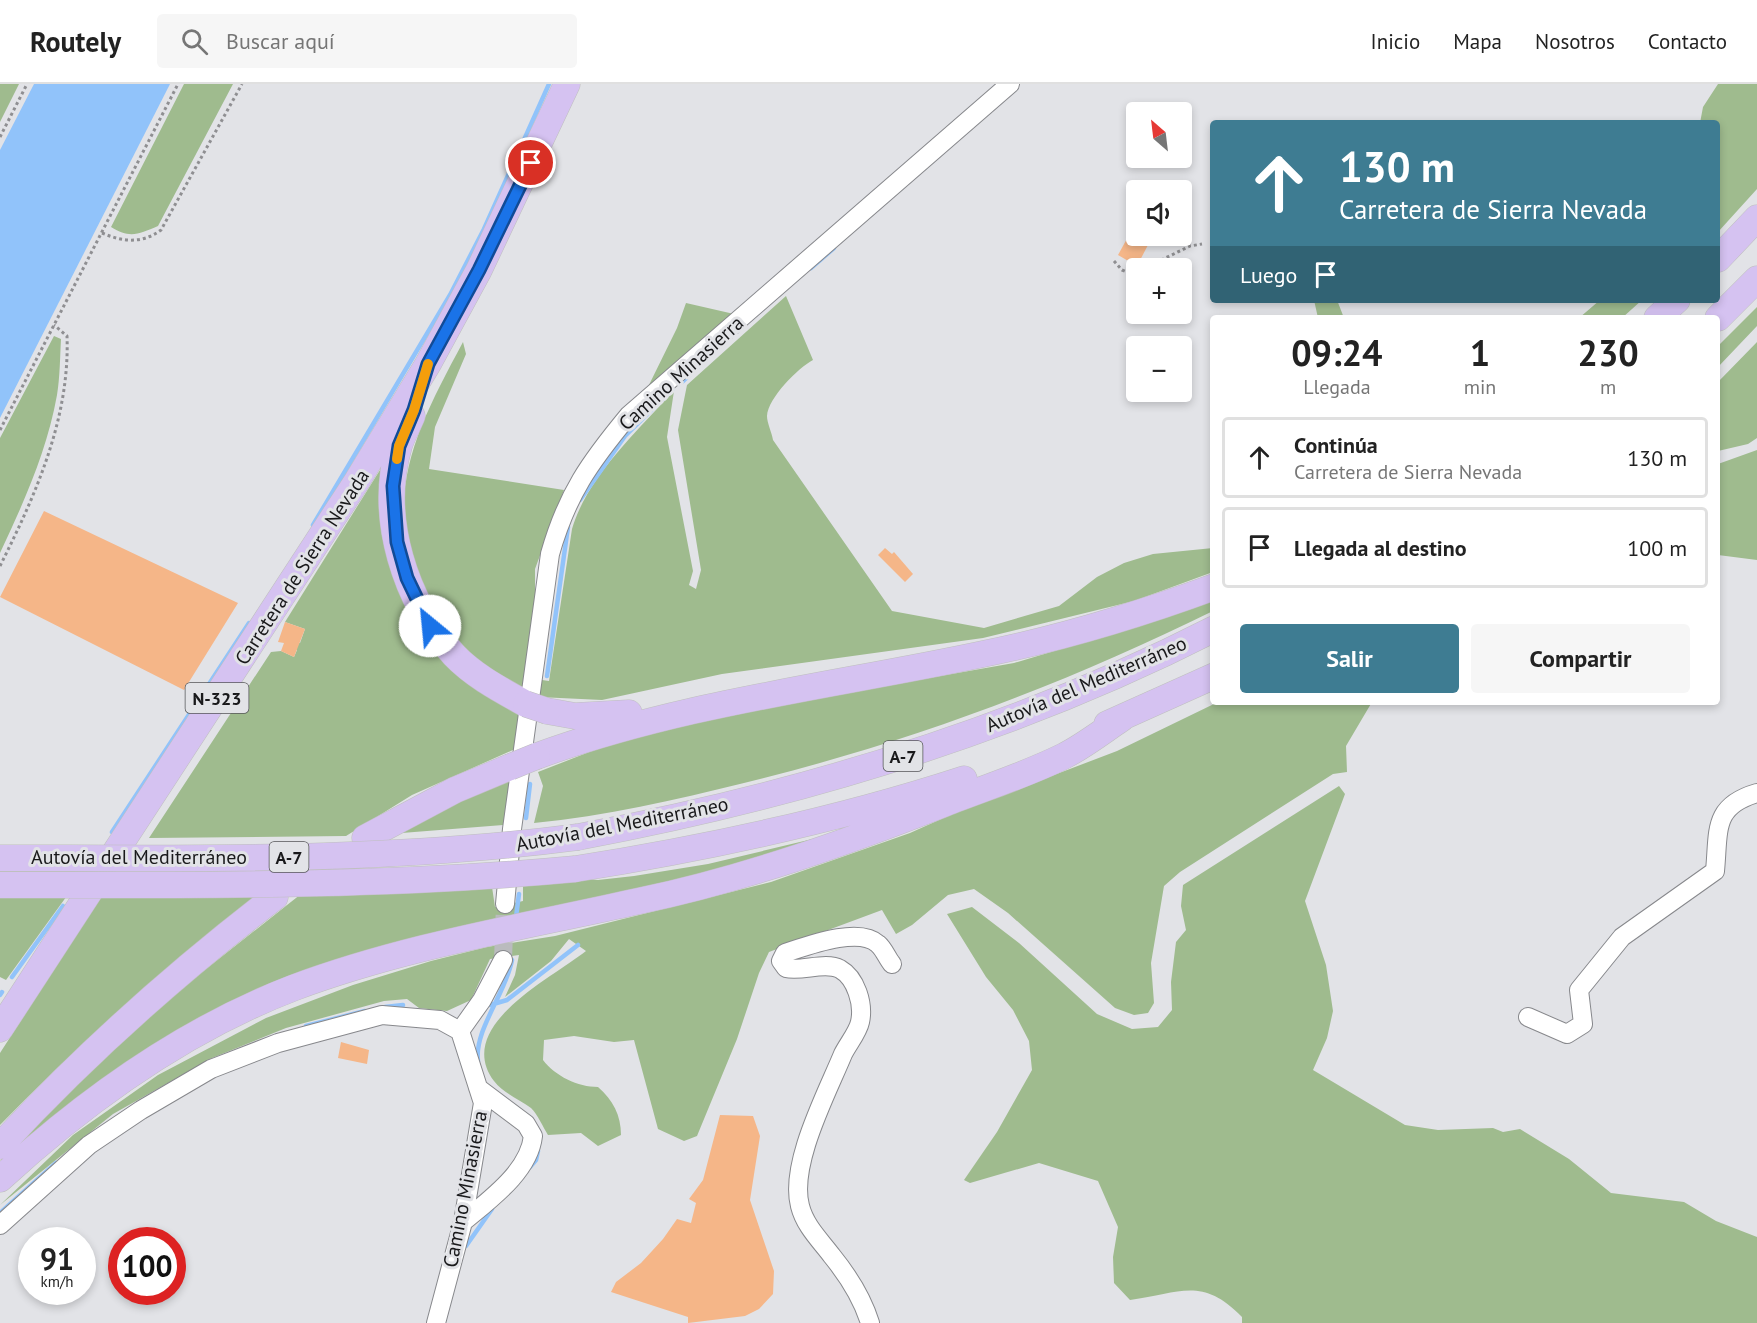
<!DOCTYPE html>
<html lang="es">
<meta charset="utf-8">
<style>
:root{--surface:#fff;--page:#f6f6f6;--text:#222;--muted:#767676;--line:#e0e0e0;--accent:#3e7c92}
body{margin:0;font-family:"PT Sans",sans-serif;background:var(--page);color:var(--text);height:100vh;display:flex;flex-direction:column;font-size:22px;white-space:nowrap}
*{box-sizing:border-box;margin:0}
p{font-size:20px;color:var(--muted)}
.icon{flex:none;width:33px;height:33px;fill:none;stroke:currentColor;stroke-width:2;stroke-linecap:round;stroke-linejoin:round}
.map{position:relative;flex:1;overflow:hidden}
.details{position:absolute;left:1210px;top:231px;width:510px;height:390px;display:flex;flex-direction:column;background:var(--surface);border-radius:6px;box-shadow:0 3px 9px #0003}
.details>*{flex:none}
.top-card{position:absolute;left:1210px;top:36px;width:510px;height:183px;border-radius:6px;box-shadow:0 3px 9px #0003;background:#3e7c92;color:#fff;overflow:hidden}
.needle{width:39px;rotate:332deg}
.buttons{position:absolute;left:1126px;top:18px;display:grid;gap:12px}
.buttons a{display:grid;place-items:center;width:66px;height:66px;border-radius:6px;background:var(--surface);box-shadow:0 3px 9px #0003;font-size:30px}
.speed{position:absolute;left:18px;top:1143px;display:flex;gap:12px;font-size:30px;font-weight:700;text-align:center}
.speed>*{display:grid;place-content:center;width:78px;height:78px;border-radius:50%;background:var(--surface);box-shadow:0 3px 9px #0003;line-height:1}
.speed small{font-size:15px;font-weight:400}
.speed .limit{border:9px solid #d22;background:#fff;color:#111}
.pin{position:absolute;display:grid;place-items:center;width:51px;height:51px;color:#fff;margin:-26px;border:3px solid #fff;border-radius:50%;box-shadow:0 2px 6px #0007}
.me{position:absolute;width:66px;margin:-33px;rotate:332deg;stroke-linejoin:round;filter:drop-shadow(0 0 4px #0008)}
.turn{display:flex;align-items:center;gap:21px;height:126px;padding:0 30px;font-size:27px}
.turn .icon{width:78px;height:78px;stroke-width:2.5}
.turn b{display:block;font-size:42px;line-height:51px}
.then{display:flex;align-items:center;height:57px;padding:0 30px;background:#0003;gap:12px;font-size:22px}
.eta{display:flex;justify-content:space-evenly;align-items:center;height:102px;text-align:center}
.eta b{font-size:36px;font-weight:800;line-height:42px}
.action{display:flex;gap:12px;margin-top:auto;padding:12px 30px}
.action a{flex:1;height:69px;border-radius:6px;background:var(--accent);color:#fff;font-size:24px;font-weight:800;line-height:69px;text-align:center}
.action a+a{background:var(--page);color:var(--text)}
ul{padding:0;list-style:none}
li{display:flex;align-items:center;gap:18px;height:81px;margin:0 12px 9px;padding:0 18px;border:3px solid var(--line);border-radius:6px}
li div{flex:1}
li b{display:block;font-size:22px}
li em{font-style:normal}
header{display:flex;align-items:center;gap:36px;box-sizing:border-box;height:84px;padding:0 30px;background:var(--surface);border-bottom:2px solid var(--line)}
header strong{font-size:28px}
nav{display:flex;gap:33px;margin-inline-start:auto;font-size:21px}
.search{width:420px;height:54px;background:var(--page);display:flex;align-items:center;gap:15px;box-sizing:border-box;padding:0 21px;border-radius:6px;color:var(--muted);font-size:22px}
.map>svg:first-child{display:block}
.green{fill:#9fbb8e}
.water{fill:#91c3fa}
.lines{fill:none;stroke-linecap:round;stroke-linejoin:round}
.stream{stroke:#91c3fa;stroke-width:4.5}
.building{fill:#f5b688}
.minor-tunnel{stroke:#babbbe;stroke-width:18;stroke-dasharray:18 9;stroke-linecap:butt}
.minor-casing{stroke:#87888c;stroke-width:20}
.highway-casing{stroke:#bfbfbf;stroke-width:27}
.path{stroke:#8f8f92;stroke-width:3;stroke-dasharray:3 3;stroke-linecap:butt}
.minor{stroke:#fff;stroke-width:18}
.highway{stroke:#d5c2f1;stroke-width:26}
.highway-bridge-casing{stroke:#bfbfbf;stroke-width:27;stroke-linecap:butt}
.highway-bridge{stroke:#d5c2f1;stroke-width:26}
.route-casing{stroke:#114b97;stroke-width:15}
.route{stroke:#1a73e8;stroke-width:10}
.slow{stroke:#f59e0b;stroke-width:10}
.labels{text-anchor:middle;dominant-baseline:central;stroke-width:6;stroke-linejoin:round;paint-order:stroke}
.shield{fill:#e2e3e7;stroke:#555658;stroke-width:1.5}
.shield-label{font-size:18px;font-weight:bold;fill:#19191b}
.street-label{font-size:20px;fill:#19191b;stroke:#e2e3e7}
</style>
<header>
<strong>Routely</strong>
<div class="search"><svg class="icon" aria-label="search" viewBox="0 0 24 24"><circle cx="10" cy="10" r="6"/><path d="M15 15l6 6"/></svg>Buscar aquí</div>
<nav><a>Inicio</a><a>Mapa</a><a>Nosotros</a><a>Contacto</a></nav>
</header>
<div class="map">
<svg width="1757" height="1239" viewBox="0 0 1757 1239">
<rect width="100%" height="100%" fill="#e2e3e7"/>
<path class="green" d="M0,0H19L0,38Z
M184,0H233L158,142C139,150 130,155 111,143Z
M1718,0H1757V105L1718,148V39H1700L1703,23Z
M786,212L813,276C798,284 768,314 767,332C767,339 772,349 773,356L892,527L984,544L1059,522L1097,493L1124,479L1153,470L1213,464V488L1134,517L983,554L722,590L602,616L539,613L542,596L549,597L572,445C587,393 638,346 674,307L667,353L693,487L689,501L696,505L701,486L678,346L687,301Z
M1314,216H1337L1344,234H1318Z
M1600,216H1642L1622,234H1579Z
M686,219L734,230L647,305L677,244Z
M1757,223V242L1718,283V262Z
M54,252L61,255C60,273 60,293 57,311C47,367 24,418 0,469V354Z
M463,258L466,270L435,343L429,385L564,406L535,485V528L527,609C509,597 485,586 469,572C454,557 443,537 432,519C375,421 415,348 463,258Z
M1757,258V354L1748,360L1718,367V298Z
M1757,366V476L1718,471V380Z
M385,378L391,480L523,631L515,665L412,711L346,752L149,754L271,568L281,567L294,573L297,566L290,563L292,557L300,559L305,545L285,538Z
M1213,514V527C1063,601 908,659 744,699C675,716 606,732 534,739L543,702L538,688L620,656L736,628L1014,579L1141,541Z
M1218,618H1372L1346,662L1347,688L1333,690L1180,788L1164,802L1151,879L1154,919L1148,929L1134,931L1115,924L1008,829L974,805L948,811L912,841L896,850L882,826L769,868L759,889L737,955L697,1052L684,1057L658,1045L634,956L614,958L574,952L544,956L543,976C555,992 578,1003 598,1003C613,1016 621,1031 621,1051L598,1062L581,1049L548,1051C543,1043 538,1031 531,1024C519,1015 503,1009 494,997C453,942 552,894 586,867L569,855L551,877L505,913L515,891L519,871L490,875L471,916L447,927L419,924L407,915L384,917L286,944L212,974L113,1030L0,1121L73,1051L158,991L266,934L353,901L431,877L487,863L555,852L771,798L910,749L957,728L1117,667Z
M518,687L503,741L389,750Z
M1339,702L1345,710L1305,817L1326,881L1333,927L1327,954L1313,986L1405,1041L1438,1046L1493,1044L1503,1048L1520,1045L1569,1075L1611,1109L1684,1118L1716,1137L1757,1153V1239H1242V1233C1202,1192 1181,1209 1130,1216L1114,1199L1113,1173L1118,1143L1098,1097L1039,1079L970,1099L964,1096L997,1048L1032,986L1029,957L1013,926L986,893L947,830L972,823L1019,859L1097,930L1132,945L1158,943L1172,926L1171,898L1176,858L1186,846L1181,822L1183,801Z
M842,748L728,787L341,875L8,1073L33,1043L111,966L182,904L301,810L492,803L495,823L523,817V798L575,794L598,796L634,792L708,780Z
M104,808L261,809C168,880 82,957 0,1041V969Z
M0,809H69L6,896L0,893Z"/>
<path class="water" d="M34,0H170L0,334V66Z"/>
<g class="lines">
<path class="stream" d="M811,184L834,164
M682,298L705,276
M580,416L625,352L672,306
M313,441L450,211L484,145L549,0
M547,592L568,443
M526,734L530,700
M112,748L249,539
M516,833L519,810
M12,893L63,822
M0,911L2,908
M490,921L507,916L578,861
M385,923L403,921
M306,942L365,927
M478,977C474,946 506,909 512,876
M530,1083L536,1076L538,1067
M0,1129L56,1079
M466,1162L492,1125"/>
</g>
<path class="building" d="M1129,151L1148,161L1137,182L1118,171Z
M44,427L238,519L184,606L0,513Z
M885,464L892,470L894,468L913,490L905,498L878,471Z
M285,538L305,545L294,573L281,567L284,559L278,558Z
M341,958L369,966L367,980L338,974Z
M720,1031L753,1032L760,1052L750,1116L774,1187L773,1210L759,1225L745,1232L688,1239V1233L611,1208L616,1198L641,1179L663,1155L677,1135L691,1139L696,1119L689,1115L703,1096Z"/>
<g class="lines">
<path class="minor-tunnel" d="M503,876L505,820"/>
<defs>
<path id="minor" d="M505,820L512,745L550,470C567,410 590,378 629,331L1010,0
M1528,933L1567,950L1583,940L1579,906L1622,853L1715,787C1719,747 1712,722 1757,709
M460,947L482,916L503,876
M463,1138C489,1116 529,1088 533,1052L526,1040L478,1004
M0,1141L89,1061L141,1026L211,985L278,959L382,931L440,936L460,947
M436,1239L463,1138L483,1019L460,947
M870,1239C862,1213 849,1193 832,1172C820,1156 805,1142 800,1122C789,1080 827,1009 843,970C848,960 858,948 860,938C864,920 856,894 840,885C825,877 802,888 786,884L781,877L785,869C807,862 859,842 878,860C884,865 887,874 892,880"/>
<path id="highway" d="M1718,175L1757,134
M1657,234L1677,216
M1718,234L1757,195
M412,332C408,342 402,352 399,362C378,434 405,517 454,571C474,592 501,606 526,620
M547,627L575,632L629,629
M1107,640L1214,592
M537,672C681,619 833,602 983,570C1062,554 1138,531 1214,503
M578,753C797,712 1014,647 1214,545
M365,754L455,706L510,683
M575,785C708,764 835,737 964,695
M0,945L357,397L428,280L479,186L567,0
M0,1062C84,971 176,889 275,813
M0,1095C85,1017 184,946 293,904C405,862 523,843 639,817C744,795 845,759 944,720C984,704 1026,691 1064,672C1084,662 1103,647 1121,635"/>
</defs>
<use href="#minor" class="minor-casing"/>
<use href="#highway" class="highway-casing"/>
<path class="path" d="M0,53L27,0
M102,149C123,158 142,160 161,146L242,0
M1114,177L1122,186L1132,190L1137,188
M1145,184L1190,162L1202,160
M0,346L178,0
M0,482C36,410 70,334 67,252L54,241"/>
<use href="#minor" class="minor"/>
<use href="#highway" class="highway"/>
<defs>
<path id="highway-bridge" d="M526,620L547,627
M510,683L537,672
M0,774C193,774 386,778 578,753
M0,801C191,801 384,803 575,785"/>
</defs>
<use href="#highway-bridge" class="highway-bridge-casing"/>
<use href="#highway-bridge" class="highway-bridge"/>
</g>
<g class="lines">
<defs>
<path id="route" d="M430,542L407,494L397,458L393,402L399,362L414,326L428,280L479,186L531,79"/>
</defs>
<use href="#route" class="route-casing"/>
<use href="#route" class="route"/>
<path class="slow" d="M397,375L399,362L414,326L428,280"/>
</g>
<g class="labels">
<g class="shield">
<rect x="185.5" y="599" width="63" height="30" rx="4.5"/>
<rect x="883.5" y="657" width="39" height="30" rx="4.5"/>
<rect x="269.5" y="758" width="39" height="30" rx="4.5"/>
</g>
<g class="shield-label">
<text x="217" y="614">N-323</text>
<text x="903" y="672">A-7</text>
<text x="289" y="773">A-7</text>
</g>
<g class="street-label">
<text transform="translate(681 289) rotate(-42)">Camino Minasierra</text>
<text transform="translate(302 483) rotate(-57)">Carretera de Sierra Nevada</text>
<text transform="translate(1086 600) rotate(-23)">Autovía del Mediterráneo</text>
<text transform="translate(622 740) rotate(-11)">Autovía del Mediterráneo</text>
<text x="139" y="773">Autovía del Mediterráneo</text>
<text transform="translate(465 1105) rotate(-79)">Camino Minasierra</text>
</g>
</g>
</svg>
<div class="buttons">
<a><svg class="needle" viewBox="-14 -14 28 28"><path d="M0-13l5 13h-10z" fill="#e53935"/><path d="M0 13l5-13h-10z" fill="#767676"/></svg></a>
<a><svg class="icon" aria-label="sound" viewBox="0 0 24 24"><path d="M4 9h4l5-4v14l-5-4H4zM17 9q2 3 0 6"/></svg></a>
<a>+</a>
<a>−</a>
</div>
<div class="speed"><div>91<small>km/h</small></div><div class="limit">100</div></div>
<div class="pin" style="left:531px;top:79px;background:#d93025"><svg class="icon" aria-label="arrive" viewBox="0 0 24 24"><path d="M6 21V4h12l-3 4 3 4H6"/></svg></div>
<svg class="me" style="left:430px;top:542px" viewBox="-20 -20 40 40"><circle r="19" fill="#fff"/><path d="M0-13L10 11 0 6-10 11z" fill="#1a73e8"/></svg>
<div class="top-card">
<div class="turn"><svg class="icon" aria-label="ahead" viewBox="0 0 24 24"><path d="M12 20V5M6 11l6-6 6 6"/></svg><div><b>130 m</b>Carretera de Sierra Nevada</div></div>
<div class="then">Luego<svg class="icon" aria-label="arrive" viewBox="0 0 24 24"><path d="M6 21V4h12l-3 4 3 4H6"/></svg></div>
</div>
<section class="details">
<div class="eta">
<div><b>09:24</b><p>Llegada</p></div>
<div><b>1</b><p>min</p></div>
<div><b>230</b><p>m</p></div>
</div>
<ul>
<li><svg class="icon" aria-label="ahead" viewBox="0 0 24 24"><path d="M12 20V5M6 11l6-6 6 6"/></svg><div><b>Continúa</b><p>Carretera de Sierra Nevada</p></div><em>130 m</em></li>
<li><svg class="icon" aria-label="arrive" viewBox="0 0 24 24"><path d="M6 21V4h12l-3 4 3 4H6"/></svg><div><b>Llegada al destino</b></div><em>100 m</em></li>
</ul>
<div class="action"><a>Salir</a><a>Compartir</a></div>
</section>
</div>
